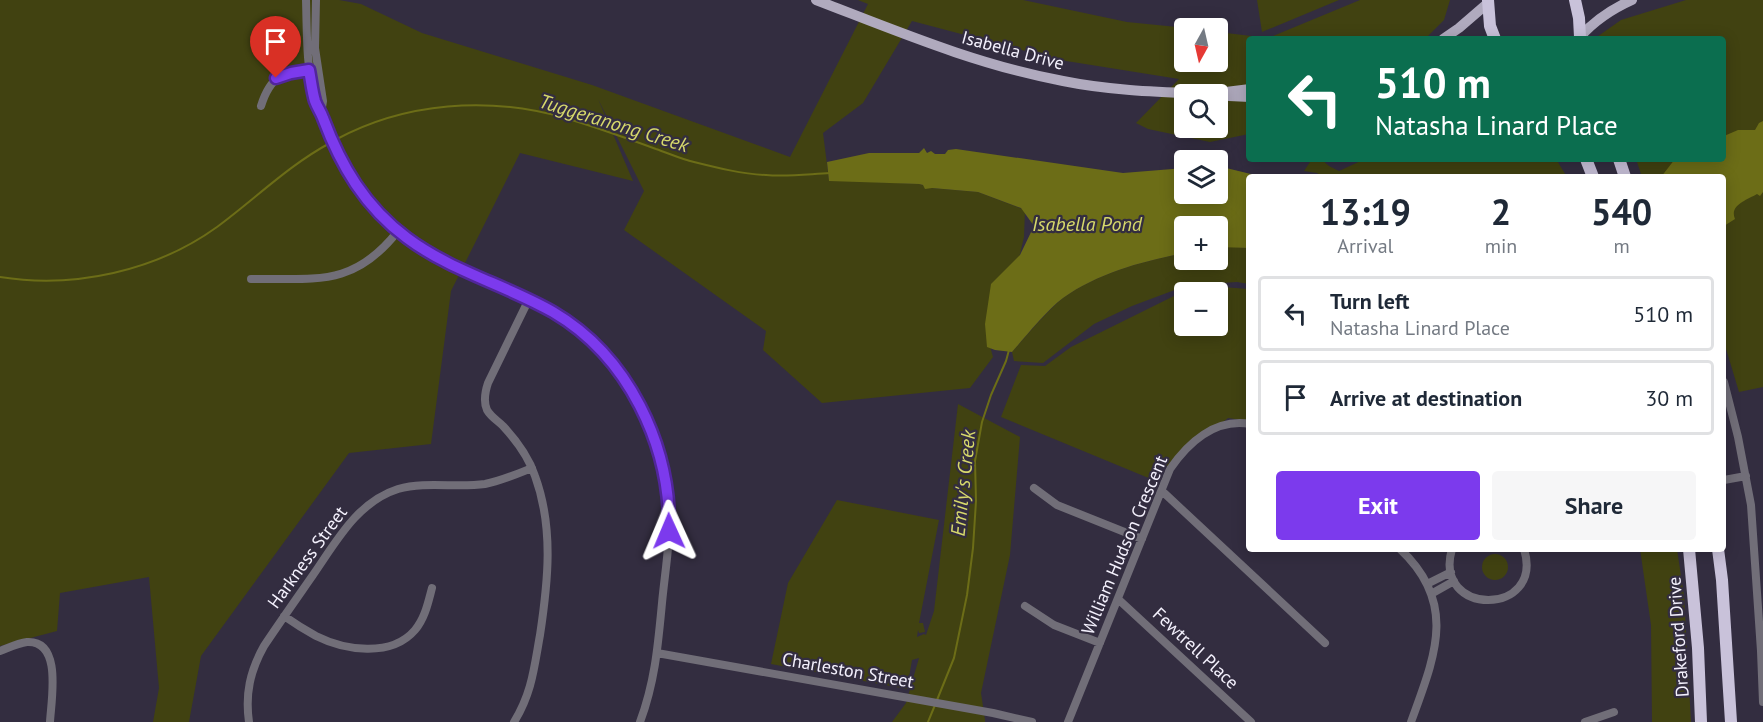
<!DOCTYPE html>
<meta charset="utf-8">
<style>
:root{--surface:#fff;--page:#f6f6f7;--text:#1f2937;--muted:#747a83;--line:#e0e1e3;--accent:#7c3aed}
body{margin:0;font-family:"PT Sans",sans-serif;background:var(--page);color:var(--text);height:100vh;display:flex;flex-direction:column;font-size:22px;white-space:nowrap}
*{box-sizing:border-box;margin:0}
p{font-size:20px;color:var(--muted)}
.icon{flex:none;width:33px;height:33px;fill:none;stroke:currentColor;stroke-width:2;stroke-linecap:round;stroke-linejoin:round}
.map{position:relative;flex:1;overflow:hidden}
.details{position:absolute;left:1246px;top:174px;width:480px;height:378px;display:flex;flex-direction:column;background:var(--surface);border-radius:6px;box-shadow:0 3px 15px #0003}
.details>*{flex:none}
.top-card{position:absolute;left:1246px;top:36px;width:480px;height:126px;border-radius:6px;box-shadow:0 3px 15px #0003;background:#0b6e4f;color:#fff;overflow:hidden}
.needle{width:39px;rotate:188deg}
.buttons{position:absolute;left:1174px;top:18px;display:grid;gap:12px}
.buttons a{display:grid;place-items:center;width:54px;height:54px;border-radius:6px;background:var(--surface);box-shadow:0 3px 15px #0003;font-size:30px}
.pin{position:absolute;display:grid;place-items:center;width:51px;height:51px;color:#fff;margin:-62px -26px;border-radius:50% 50% 50% 0;rotate:-45deg;box-shadow:0 0 6px #0007}
.pin .icon{rotate:45deg}
.me{position:absolute;width:66px;margin:-33px;rotate:359deg;stroke-linejoin:round;filter:drop-shadow(0 0 4px #0008)}
.turn{display:flex;align-items:center;gap:21px;height:126px;padding:0 30px;font-size:27px}
.turn .icon{width:78px;height:78px;stroke-width:2.5}
.turn b{display:block;font-size:42px;line-height:51px}
.eta{display:flex;justify-content:space-evenly;align-items:center;height:102px;text-align:center}
.eta b{font-size:36px;font-weight:700;line-height:42px}
.action{display:flex;gap:12px;margin-top:auto;padding:12px 30px}
.action a{flex:1;height:69px;border-radius:6px;background:var(--accent);color:#fff;font-size:24px;font-weight:700;line-height:69px;text-align:center}
.action a+a{background:var(--page);color:var(--text)}
ul{padding:0;list-style:none}
li{display:flex;align-items:center;gap:18px;height:75px;margin:0 12px 9px;padding:0 18px;border:3px solid var(--line);border-radius:6px}
li div{flex:1}
li b{display:block;font-size:22px}
li em{font-style:normal}
.map>svg:first-child{display:block}
.green{fill:#414211;fill-rule:evenodd}
.water{fill:#6c6d17}
.lines{fill:none;stroke-linecap:round;stroke-linejoin:round}
.stream{stroke:#6c6d17;stroke-width:2}
.minor{stroke:#716e78;stroke-width:8}
.major{stroke:#b0aabe;stroke-width:10}
.highway{stroke:#c9c2da;stroke-width:12}
.route-casing{stroke:#51269a;stroke-width:15}
.route{stroke:#7c3aed;stroke-width:10}
.labels{text-anchor:middle;dominant-baseline:central;stroke-width:4.5;stroke-linejoin:round;paint-order:stroke}
.street-label{font-size:18px;fill:#f4f1fd;stroke:#332d40}
.water-label{font-size:20px;font-style:italic;fill:#d7d96b;stroke:#332d40}
</style>
<div class="map">
<svg width="1763" height="722" viewBox="0 0 1763 722">
<rect width="100%" height="100%" fill="#332d40"/>
<path class="green" d="M0,0H339L361,4L422,33L592,85L790,157L868,4L858,0H1023L1127,22L1187,28H1185V62H1218V32L1268,38L1360,0H1450L1444,20L1425,39H1250L1249,134L1210,142L1148,129L1136,123L1179,79L1060,60L912,21L863,103L823,133L829,180L919,184L932,188L978,192L1025,210L1024,237L1014,279L988,339L993,357L970,388L822,403L763,350L766,331L624,230L644,191L598,99L633,181L520,153L451,291L431,444L349,453L201,656L189,722H153L159,688L149,577L60,593L57,631L0,646ZM1185,94H1218V128H1185Z
M1257,0H1339L1262,32Z
M1686,0H1763V387L1739,392L1724,342V177H1642L1636,159H1724V39H1594L1621,20Z
M1312,159H1321L1329,166L1339,171L1365,159H1556L1567,177H1323L1317,173L1304,171Z
M1219,246L1249,248V284L1237,282L1188,285L1132,306L1094,324L1043,363L1014,361L1012,352C1026,336 1047,311 1063,298C1098,273 1143,261 1185,253V260H1218Z
M1222,287L1249,289V421L1228,418L1151,479L1001,417L1021,365L1045,366L1071,347L1182,292ZM1185,292H1218V326H1185Z
M958,404L1020,437L1010,555L981,693L985,720V722H892L906,703L919,658L912,660L907,689L771,664L788,583L837,500L939,520L919,623H923L925,632L919,633L918,630L917,637L924,634L926,635L934,611Z
M1640,549H1677L1684,596L1691,722H1652L1651,625Z
M1482 567a13 13 0 1 1 26 0a13 13 0 1 1-26 0Z"/>
<path class="water" d="M1763,121V192L1760,196L1757,194C1747,200 1729,205 1735,219L1724,226V177H1661L1675,159H1724V136L1738,130H1755L1759,123Z
M924,148L927,153L931,151L935,154H945L948,150L956,149L1123,173L1185,168V194H1218V166L1263,177H1250L1249,248L1218,247V226H1185V253C1143,261 1098,273 1063,298C1047,310 1026,336 1012,352L995,350L987,347L985,324L991,284L1020,255L1034,226L1021,208L978,192L932,188L925,189L923,185L919,184L829,181L827,162L869,153H919Z"/>
<g class="lines">
<path class="stream" d="M335,140C405,102 489,96 565,118C596,127 626,138 656,149C668,153 681,159 694,162C718,168 742,174 766,175C787,177 809,174 830,173
M0,277C74,289 156,271 217,227C255,199 289,165 330,143
M937,700L954,658L967,595L973,548L976,501L975,461L982,422L991,395L1006,361L1009,350
M928,722L935,705"/>
<path class="minor" d="M306,0C307,33 306,67 315,99C317,107 322,116 325,124C347,182 383,229 439,259C483,282 532,297 573,325C630,365 664,439 669,508C671,539 665,571 662,603C658,645 655,682 640,722
M316,0L315,48L323,101L321,113
M261,106C271,74 283,73 314,69
M251,279C316,278 353,288 398,231
M1724,382L1738,437L1751,505L1761,651L1763,702
M1724,480L1746,476
M1034,488L1057,505L1142,539
M1162,491L1325,643
M1400,549C1459,604 1434,658 1411,722
M1452,549C1432,617 1545,617 1524,549
M1427,584L1451,572
M1431,594L1454,581
M1118,599L1251,722
M1025,606L1054,625L1100,643
M284,616C294,623 305,630 316,636C344,650 391,658 415,630C425,618 428,603 432,588
M0,651C8,648 18,643 27,642C63,640 51,701 50,722
M657,653L993,713L1032,722
M249,722C245,694 250,671 264,646C280,622 297,598 313,575C336,542 357,502 398,489C426,481 456,488 485,484C501,481 517,474 532,468
M514,722C532,693 534,668 540,635C548,582 554,528 535,476C529,458 516,440 503,426C498,421 491,417 487,410C483,401 485,392 488,383L528,301
M1068,722L1170,469C1188,443 1215,418 1250,424
M1585,722L1614,712"/>
<path class="major" d="M816,0C897,31 977,65 1063,81C1112,91 1162,92 1212,94
M1443,39L1459,28L1488,3
M1580,39V37C1595,20 1612,9 1632,0
M1210,94L1250,89
M1229,96L1250,97"/>
<path class="highway" d="M1488,0L1490,26L1495,39
M1575,0L1579,18L1580,37
M1586,159L1593,177
M1619,159L1625,177
M1689,549L1698,648L1701,722
M1718,549L1722,580L1731,722"/>
</g>
<g class="lines">
<defs>
<path id="route" d="M276,78L291,73L309,70C311,80 312,91 315,101C317,107 321,112 323,118C341,166 365,207 407,238C451,271 506,285 553,312C628,356 671,445 669,531"/>
</defs>
<use href="#route" class="route-casing"/>
<use href="#route" class="route"/>
</g>
<g class="labels">
<g class="street-label">
<text transform="translate(1013 50) rotate(15)">Isabella Drive</text>
<text transform="translate(1124 545) rotate(-67)">William Hudson Crescent</text>
<text transform="translate(307 557) rotate(-54)">Harkness Street</text>
<text transform="translate(1678 637) rotate(-94)">Drakeford Drive</text>
<text transform="translate(1196 648) rotate(43)">Fewtrell Place</text>
<text transform="translate(848 670) rotate(10)">Charleston Street</text>
</g>
<g class="water-label">
<text transform="translate(614 123) rotate(17)">Tuggeranong Creek</text>
<text x="1087" y="224">Isabella Pond</text>
<text transform="translate(963 483) rotate(-84)">Emily's Creek</text>
</g>
</g>
</svg>
<div class="buttons">
<a><svg class="needle" viewBox="-14 -14 28 28"><path d="M0-13l5 13h-10z" fill="#e53935"/><path d="M0 13l5-13h-10z" fill="#747a83"/></svg></a>
<a><svg class="icon" aria-label="search" viewBox="0 0 24 24"><circle cx="10" cy="10" r="6"/><path d="M15 15l6 6"/></svg></a>
<a><svg class="icon" aria-label="layers" viewBox="0 0 24 24"><path d="M12 4l9 5-9 5-9-5zM3 14l9 5 9-5"/></svg></a>
<a>+</a>
<a>−</a>
</div>
<div class="pin" style="left:276px;top:78px;background:#d93025"><svg class="icon" aria-label="arrive" viewBox="0 0 24 24"><path d="M6 21V4h12l-3 4 3 4H6"/></svg></div>
<svg class="me" style="left:669px;top:531px" viewBox="-20 -20 40 40"><path d="M0-17L14 15 0 8-14 15z" fill="#7c3aed" stroke="#fff" stroke-width="4"/></svg>
<div class="top-card">
<div class="turn"><svg class="icon" aria-label="left" viewBox="0 0 24 24"><path d="M17 20v-9H6M10 6l-5 5 5 5"/></svg><div><b>510 m</b>Natasha Linard Place</div></div>
</div>
<section class="details">
<div class="eta">
<div><b>13:19</b><p>Arrival</p></div>
<div><b>2</b><p>min</p></div>
<div><b>540</b><p>m</p></div>
</div>
<ul>
<li><svg class="icon" aria-label="left" viewBox="0 0 24 24"><path d="M17 20v-9H6M10 6l-5 5 5 5"/></svg><div><b>Turn left</b><p>Natasha Linard Place</p></div><em>510 m</em></li>
<li><svg class="icon" aria-label="arrive" viewBox="0 0 24 24"><path d="M6 21V4h12l-3 4 3 4H6"/></svg><div><b>Arrive at destination</b></div><em>30 m</em></li>
</ul>
<div class="action"><a>Exit</a><a>Share</a></div>
</section>
</div>
